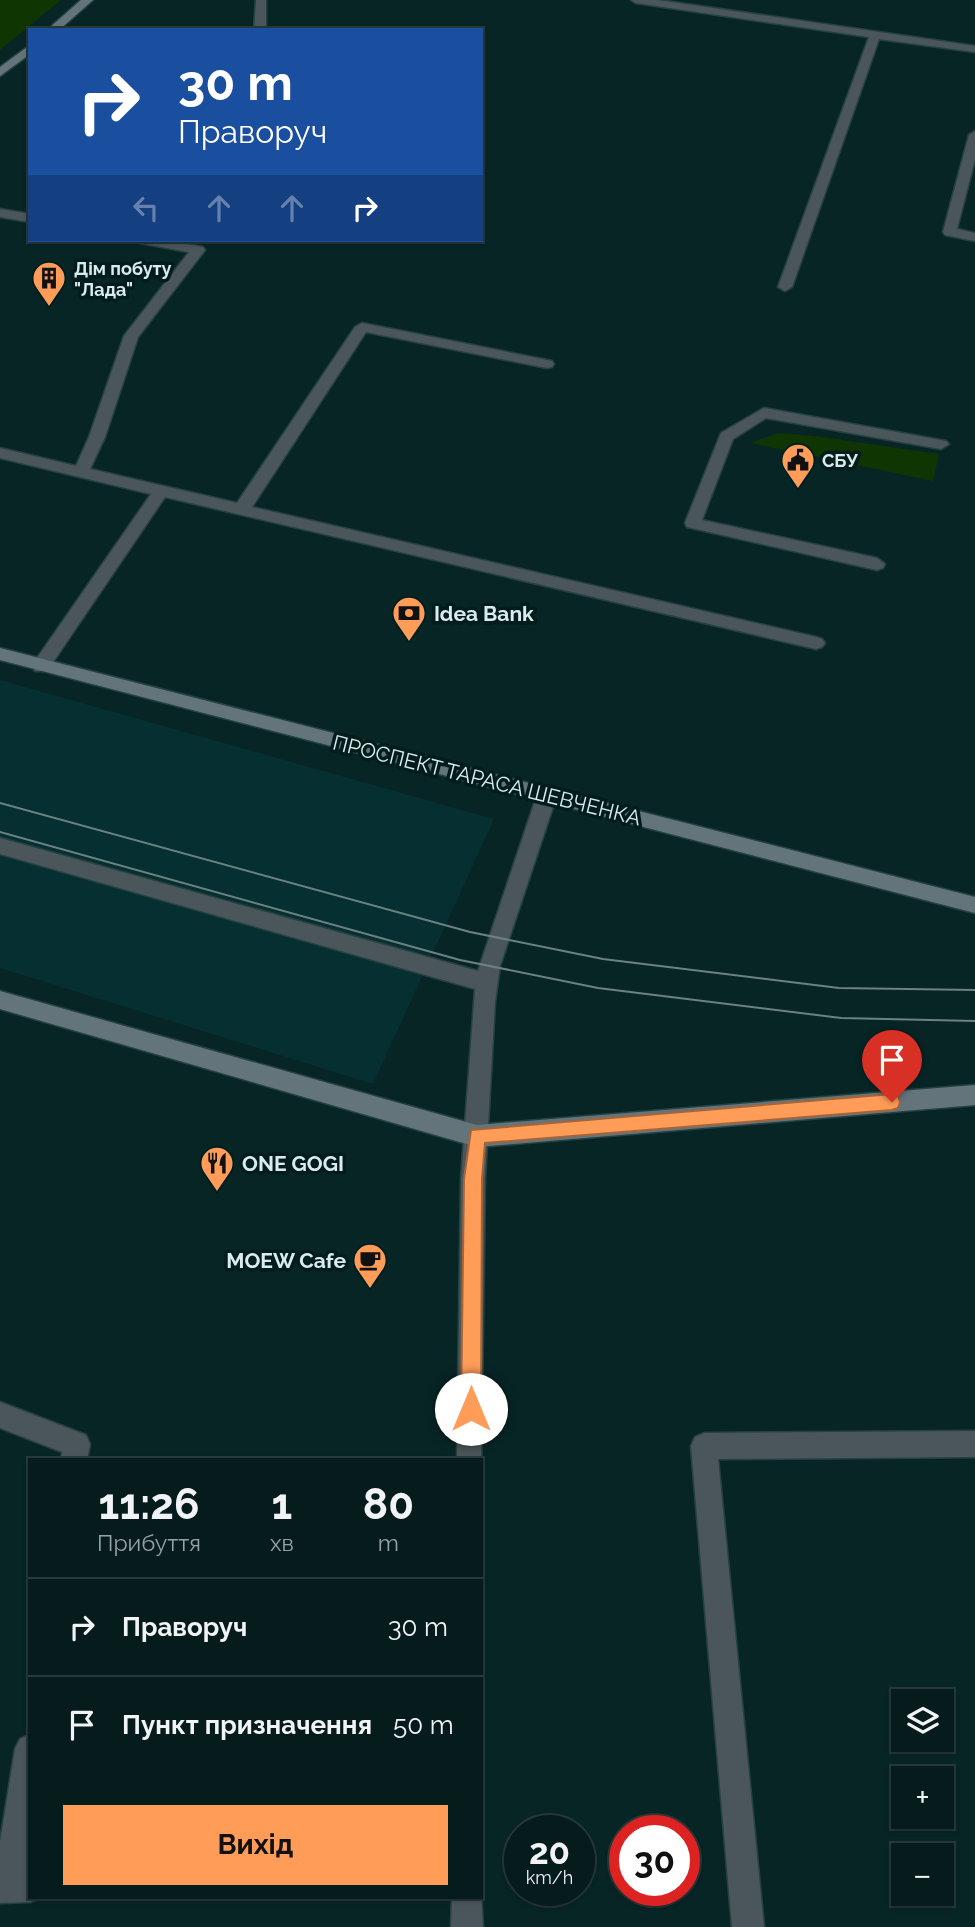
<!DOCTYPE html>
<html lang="uk">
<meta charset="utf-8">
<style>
:root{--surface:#061c1c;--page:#142929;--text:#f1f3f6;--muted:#98a1a3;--line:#273a3b;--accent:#fe9c58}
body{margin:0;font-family:Raleway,sans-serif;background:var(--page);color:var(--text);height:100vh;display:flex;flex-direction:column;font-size:26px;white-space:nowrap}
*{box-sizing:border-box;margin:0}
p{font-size:23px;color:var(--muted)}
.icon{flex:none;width:38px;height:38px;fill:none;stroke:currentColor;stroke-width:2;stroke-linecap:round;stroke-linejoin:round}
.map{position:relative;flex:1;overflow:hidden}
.sheet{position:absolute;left:28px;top:1458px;width:455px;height:441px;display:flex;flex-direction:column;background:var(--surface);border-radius:0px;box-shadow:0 2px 5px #0004,0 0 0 2px var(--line)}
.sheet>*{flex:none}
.top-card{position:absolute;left:28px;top:28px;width:455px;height:214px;border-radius:0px;box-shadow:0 2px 5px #0004,0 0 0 2px var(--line);background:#1a4fa0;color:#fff;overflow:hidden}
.controls{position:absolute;left:891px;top:1689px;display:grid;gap:14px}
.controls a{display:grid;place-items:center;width:63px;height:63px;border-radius:0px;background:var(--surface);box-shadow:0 2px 5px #0004,0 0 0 2px var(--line);font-size:35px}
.speed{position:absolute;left:504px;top:1815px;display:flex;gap:14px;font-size:35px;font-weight:700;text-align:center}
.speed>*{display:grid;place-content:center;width:91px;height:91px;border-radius:50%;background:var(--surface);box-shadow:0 2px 5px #0004,0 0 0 2px var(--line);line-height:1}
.speed small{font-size:18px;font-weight:400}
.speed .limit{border:10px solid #d22;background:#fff;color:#111}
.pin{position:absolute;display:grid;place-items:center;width:60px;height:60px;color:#fff;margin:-72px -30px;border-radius:50% 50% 50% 0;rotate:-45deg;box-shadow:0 0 7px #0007}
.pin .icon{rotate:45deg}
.me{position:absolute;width:77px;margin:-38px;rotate:0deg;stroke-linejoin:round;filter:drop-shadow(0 0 5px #0008)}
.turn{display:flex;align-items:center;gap:24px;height:147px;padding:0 35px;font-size:32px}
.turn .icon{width:91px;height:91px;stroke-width:2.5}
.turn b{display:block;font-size:49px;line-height:60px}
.lanes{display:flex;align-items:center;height:66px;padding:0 35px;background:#0003;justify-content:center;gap:35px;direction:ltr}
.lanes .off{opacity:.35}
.eta{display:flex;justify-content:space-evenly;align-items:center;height:119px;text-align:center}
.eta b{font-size:42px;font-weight:700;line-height:49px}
.action{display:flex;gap:14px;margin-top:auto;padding:14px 35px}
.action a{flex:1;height:80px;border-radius:0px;background:var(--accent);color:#111;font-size:28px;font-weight:700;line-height:80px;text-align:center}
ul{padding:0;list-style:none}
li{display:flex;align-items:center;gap:21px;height:98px;padding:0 35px;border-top:2px solid var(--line)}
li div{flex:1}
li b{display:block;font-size:26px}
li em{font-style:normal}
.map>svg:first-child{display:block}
.built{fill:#052f30}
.green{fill:#0f3602}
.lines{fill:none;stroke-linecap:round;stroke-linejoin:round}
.service-casing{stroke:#264142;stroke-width:3}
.minor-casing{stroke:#264142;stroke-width:3}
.secondary-casing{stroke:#264142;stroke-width:3}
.service{fill:#4b565a;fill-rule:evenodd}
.minor{fill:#4b565a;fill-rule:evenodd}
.secondary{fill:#63747b;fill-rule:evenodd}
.tram{stroke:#6b8182;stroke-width:2}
.route{fill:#fe9c58;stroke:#a56539;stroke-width:2}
.labels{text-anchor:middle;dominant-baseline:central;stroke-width:7;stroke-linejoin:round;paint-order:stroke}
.far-poi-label{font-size:18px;font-weight:bold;fill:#dbebeb;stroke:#011c1c;text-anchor:start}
.poi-label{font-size:21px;font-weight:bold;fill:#dbebeb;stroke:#011c1c;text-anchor:start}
.street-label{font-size:21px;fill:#dbebeb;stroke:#011c1c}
</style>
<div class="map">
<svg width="975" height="1927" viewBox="0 0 975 1927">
<rect width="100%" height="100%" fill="#082526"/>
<path class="built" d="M0,680L494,819L373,1084L0,968Z"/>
<path class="green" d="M0,0H61L0,50Z
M778,433L815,436L939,454L933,481L751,443Z"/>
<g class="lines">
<defs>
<path id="service" d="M256,0H266V30H254Z
M631,0H658L975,46V52L879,39L792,287L785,291L778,287L869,37L636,3Z
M975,131V159L957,229L975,233V241L945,235L943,232L969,135Z
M0,209L30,214V222L0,217Z
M139,240H165L203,247L205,250L138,337L105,437L90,469L237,503L355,327L362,323L552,361L554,364L552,367L547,368L366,332L252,507L816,637L822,639L825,643L822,647L816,649L165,497L47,671H35L32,666L35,661L151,494L0,458V448L76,466L89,437L124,336L189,252L140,243Z
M764,408L946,441L949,444L941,449L766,418L733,439L702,520L877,558L885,564L883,568L877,570L687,527L685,523L721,433Z
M0,1402L86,1435L90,1444L87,1460H61L62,1452L0,1428Z
M975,1431V1457L718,1459L764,1927H732L691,1446L695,1437L704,1433Z
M30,1734C30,1784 38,1852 19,1898L8,1902L0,1899V1842L15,1749L20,1739Z"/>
<path id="minor" d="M547,787L554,790L557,795L500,966L495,1002L485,1179L481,1465V1460H457L461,1179L475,989L0,854V838L478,971L537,795L540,790Z
M30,1872V1897L41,1898L30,1902L0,1903V1873Z
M481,1894L483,1927H451L452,1897H481Z"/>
<path id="secondary" d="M81,0H93L59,30H47Z
M30,45V54L0,76V67Z
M0,648L975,897V913L0,660Z
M0,991L477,1125L975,1085V1105L477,1147L0,1009Z"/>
</defs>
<use href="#service" class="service-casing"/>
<use href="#minor" class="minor-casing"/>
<use href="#secondary" class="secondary-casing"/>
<use href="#service" class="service"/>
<use href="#minor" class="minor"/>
<use href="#secondary" class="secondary"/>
<path class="tram" d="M0,803L470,932L603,959L839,988L975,990
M0,832L460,960L598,988L841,1018L975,1021"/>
</g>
<path class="route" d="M892,1094L898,1096L900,1102L898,1108L892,1110L485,1143L482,1179L481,1409L478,1415L471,1418L464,1415L461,1409L464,1179L471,1130Z"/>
<defs>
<symbol id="building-pin" viewBox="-11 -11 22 30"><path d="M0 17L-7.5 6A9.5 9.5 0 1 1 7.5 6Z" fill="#fe9c58" stroke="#011c1c"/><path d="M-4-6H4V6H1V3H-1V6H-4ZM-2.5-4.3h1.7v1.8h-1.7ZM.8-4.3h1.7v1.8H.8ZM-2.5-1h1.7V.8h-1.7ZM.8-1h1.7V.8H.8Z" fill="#111"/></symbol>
<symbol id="civic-pin" viewBox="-11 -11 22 30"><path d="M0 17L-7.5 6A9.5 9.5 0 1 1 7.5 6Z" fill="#fe9c58" stroke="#011c1c"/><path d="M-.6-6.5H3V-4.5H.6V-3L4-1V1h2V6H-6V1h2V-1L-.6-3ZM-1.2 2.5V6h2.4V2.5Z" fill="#111"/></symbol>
<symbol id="bank-pin" viewBox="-11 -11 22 30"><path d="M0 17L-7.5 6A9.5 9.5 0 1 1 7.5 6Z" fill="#fe9c58" stroke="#011c1c"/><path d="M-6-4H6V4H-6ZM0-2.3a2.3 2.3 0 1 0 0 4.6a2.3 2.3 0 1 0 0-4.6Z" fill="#111"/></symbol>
<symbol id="restaurant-pin" viewBox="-11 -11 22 30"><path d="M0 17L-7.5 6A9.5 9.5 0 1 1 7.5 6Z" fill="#fe9c58" stroke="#011c1c"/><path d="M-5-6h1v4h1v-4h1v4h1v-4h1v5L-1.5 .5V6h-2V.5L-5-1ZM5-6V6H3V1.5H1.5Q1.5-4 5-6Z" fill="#111"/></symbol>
<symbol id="cafe-pin" viewBox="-11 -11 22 30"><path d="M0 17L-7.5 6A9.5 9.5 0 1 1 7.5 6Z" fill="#fe9c58" stroke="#011c1c"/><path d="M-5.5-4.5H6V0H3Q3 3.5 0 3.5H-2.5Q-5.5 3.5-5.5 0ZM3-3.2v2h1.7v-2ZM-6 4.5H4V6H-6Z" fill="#111"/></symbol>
</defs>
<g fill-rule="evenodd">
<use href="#building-pin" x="30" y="259" width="38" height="52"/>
<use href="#civic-pin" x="779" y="441" width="38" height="52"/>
<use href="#bank-pin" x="390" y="594" width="38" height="52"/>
<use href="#restaurant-pin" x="198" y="1144" width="38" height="52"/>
<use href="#cafe-pin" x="351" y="1241" width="38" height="52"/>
</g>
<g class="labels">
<g class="far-poi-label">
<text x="74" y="268">Дім побуту<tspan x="74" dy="21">"Лада"</tspan></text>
<text x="822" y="460">СБУ</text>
</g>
<g class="poi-label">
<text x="434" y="613">Idea Bank</text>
<text x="242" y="1163">ONE GOGI</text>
<text x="346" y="1260" text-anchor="end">MOEW Cafe</text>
</g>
<g class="street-label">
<text transform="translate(487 780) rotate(14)">ПРОСПЕКТ ТАРАСА ШЕВЧЕНКА</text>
</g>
</g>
</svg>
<div class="controls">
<a><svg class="icon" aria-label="layers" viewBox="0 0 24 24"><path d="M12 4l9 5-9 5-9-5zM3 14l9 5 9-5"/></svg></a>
<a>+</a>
<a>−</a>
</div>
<div class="speed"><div>20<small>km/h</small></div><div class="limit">30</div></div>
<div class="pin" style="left:892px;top:1102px;background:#d93025"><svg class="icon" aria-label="arrive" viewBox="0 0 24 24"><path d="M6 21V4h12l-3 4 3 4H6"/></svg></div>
<svg class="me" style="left:471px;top:1409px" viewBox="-20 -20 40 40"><circle r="19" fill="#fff"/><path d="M0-13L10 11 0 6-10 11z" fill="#fe9c58"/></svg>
<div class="top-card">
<div class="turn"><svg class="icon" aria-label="right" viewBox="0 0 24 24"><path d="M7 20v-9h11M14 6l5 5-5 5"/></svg><div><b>30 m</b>Праворуч</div></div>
<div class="lanes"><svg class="icon off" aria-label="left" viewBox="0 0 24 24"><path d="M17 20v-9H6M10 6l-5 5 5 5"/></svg><svg class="icon off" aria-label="ahead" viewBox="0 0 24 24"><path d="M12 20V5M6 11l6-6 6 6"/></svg><svg class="icon off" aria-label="ahead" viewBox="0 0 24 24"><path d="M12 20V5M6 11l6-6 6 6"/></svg><svg class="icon" aria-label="right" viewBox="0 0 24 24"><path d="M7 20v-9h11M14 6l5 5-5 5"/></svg></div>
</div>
<section class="sheet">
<div class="eta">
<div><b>11:26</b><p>Прибуття</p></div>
<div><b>1</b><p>хв</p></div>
<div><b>80</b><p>m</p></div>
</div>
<ul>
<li><svg class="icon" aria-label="right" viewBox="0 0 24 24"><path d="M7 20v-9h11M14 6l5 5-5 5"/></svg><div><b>Праворуч</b></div><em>30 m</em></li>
<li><svg class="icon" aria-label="arrive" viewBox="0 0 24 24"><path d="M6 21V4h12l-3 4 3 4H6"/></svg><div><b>Пункт призначення</b></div><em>50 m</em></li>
</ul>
<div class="action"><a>Вихід</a></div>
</section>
</div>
